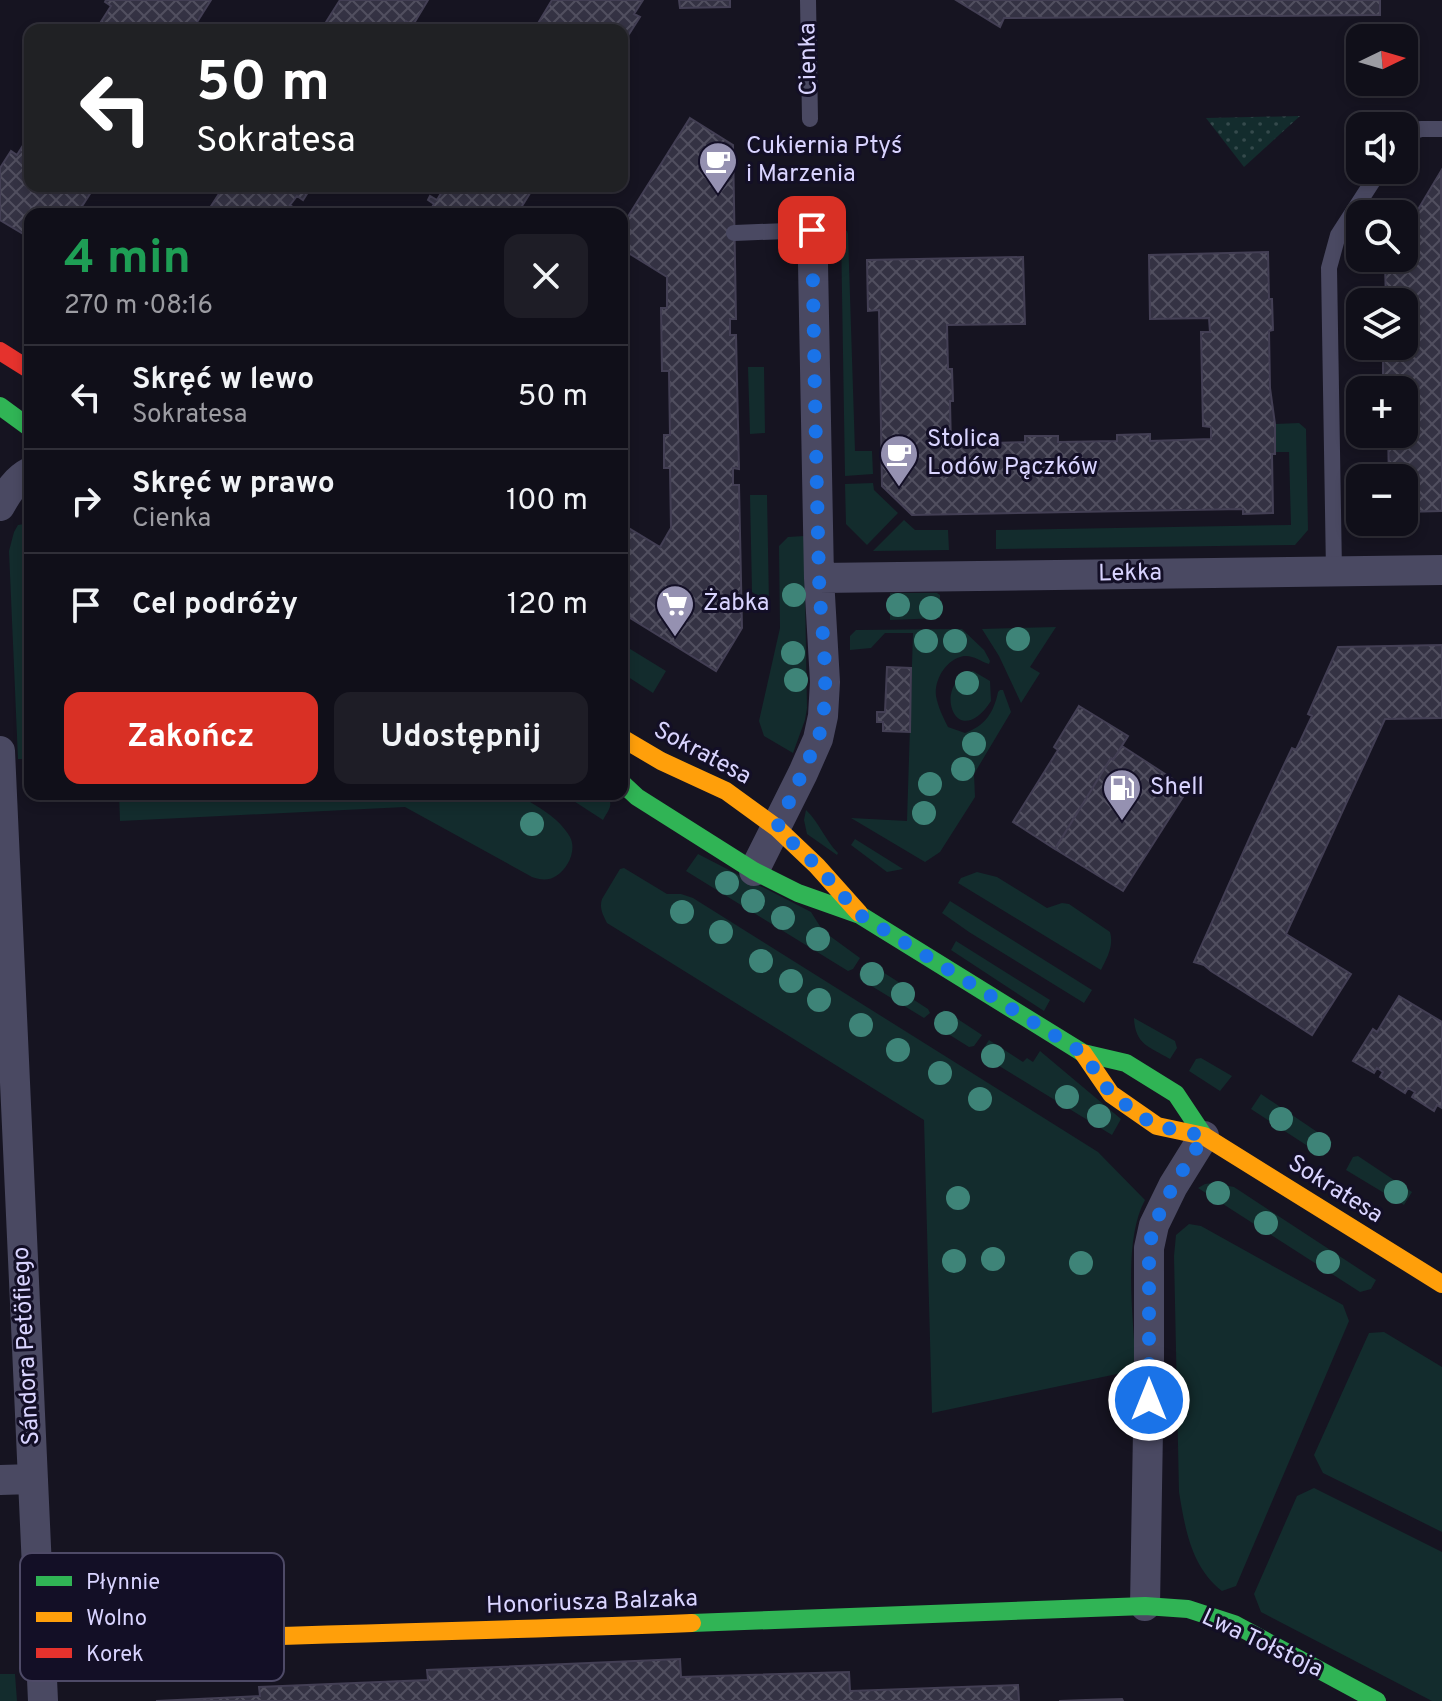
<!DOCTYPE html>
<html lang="pl">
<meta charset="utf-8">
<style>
:root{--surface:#100f19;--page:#1e1d26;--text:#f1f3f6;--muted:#9c9ca2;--line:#302f38;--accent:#d93025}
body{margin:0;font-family:Overpass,sans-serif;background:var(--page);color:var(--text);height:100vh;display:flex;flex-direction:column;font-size:30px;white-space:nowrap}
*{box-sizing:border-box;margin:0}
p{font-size:26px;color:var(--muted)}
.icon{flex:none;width:44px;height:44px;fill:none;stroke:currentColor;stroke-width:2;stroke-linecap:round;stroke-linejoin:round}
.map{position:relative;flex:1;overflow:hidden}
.side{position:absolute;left:24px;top:208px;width:604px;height:592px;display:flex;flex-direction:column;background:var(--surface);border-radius:16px;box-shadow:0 4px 12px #0003,0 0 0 2px var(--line)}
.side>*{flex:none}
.guide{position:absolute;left:24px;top:24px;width:604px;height:168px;border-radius:16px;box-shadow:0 4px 12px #0003,0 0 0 2px var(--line);background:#202124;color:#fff;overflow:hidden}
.needle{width:52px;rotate:85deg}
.controls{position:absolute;left:1346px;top:24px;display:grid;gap:16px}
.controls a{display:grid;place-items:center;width:72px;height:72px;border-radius:16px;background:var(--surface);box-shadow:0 4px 12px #0003,0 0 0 2px var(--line);font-size:40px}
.pin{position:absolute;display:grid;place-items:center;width:68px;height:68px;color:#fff;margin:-34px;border-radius:16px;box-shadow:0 4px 12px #0006}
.me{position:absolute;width:88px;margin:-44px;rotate:0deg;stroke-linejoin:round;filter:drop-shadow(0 0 6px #0008)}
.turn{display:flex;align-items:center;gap:28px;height:168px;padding:0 40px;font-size:36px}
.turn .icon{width:104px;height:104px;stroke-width:2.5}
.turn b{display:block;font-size:56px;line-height:68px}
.round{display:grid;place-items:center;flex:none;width:84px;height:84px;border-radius:16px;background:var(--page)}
.head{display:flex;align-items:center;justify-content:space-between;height:136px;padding:0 40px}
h1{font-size:48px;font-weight:700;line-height:60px;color:#1e9e55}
.primary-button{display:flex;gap:16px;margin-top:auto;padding:16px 40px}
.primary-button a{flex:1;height:92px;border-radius:16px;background:var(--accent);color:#fff;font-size:32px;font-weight:700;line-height:92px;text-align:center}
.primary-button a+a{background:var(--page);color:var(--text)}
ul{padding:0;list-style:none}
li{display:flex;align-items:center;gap:24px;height:104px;padding:0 40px;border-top:2px solid var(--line)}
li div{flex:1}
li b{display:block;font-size:30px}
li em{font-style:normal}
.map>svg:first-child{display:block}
.grass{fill:#132c2d}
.park{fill:url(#park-dots)}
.building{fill:url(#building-cross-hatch);stroke:#433f54;stroke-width:2}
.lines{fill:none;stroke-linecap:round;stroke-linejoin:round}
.lane{stroke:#4a4962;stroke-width:16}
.street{stroke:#4a4962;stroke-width:30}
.fast{stroke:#30b455;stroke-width:18}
.slow{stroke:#ff9f0a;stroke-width:18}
.jam{stroke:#e5322d;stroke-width:18}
.tree{fill:#3e8478}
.route{stroke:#1a73e8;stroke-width:14;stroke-dasharray:0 25.2}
.labels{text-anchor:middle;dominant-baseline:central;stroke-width:6;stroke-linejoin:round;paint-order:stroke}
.street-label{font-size:24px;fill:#d9d4ff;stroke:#130f26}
.poi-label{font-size:24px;fill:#d9d4ff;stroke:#130f26;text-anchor:start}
.key{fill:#130f26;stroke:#4e4a67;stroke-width:2}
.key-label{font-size:22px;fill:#d9d4ff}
</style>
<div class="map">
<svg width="1442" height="1701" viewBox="0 0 1442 1701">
<defs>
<pattern id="park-dots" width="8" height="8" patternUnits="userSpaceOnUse" patternTransform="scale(2)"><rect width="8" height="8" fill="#132c2d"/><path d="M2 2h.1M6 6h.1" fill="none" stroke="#354a4c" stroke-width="1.8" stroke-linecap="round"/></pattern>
<pattern id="building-cross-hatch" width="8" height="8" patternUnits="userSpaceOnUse" patternTransform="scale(2)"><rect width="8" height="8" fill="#343243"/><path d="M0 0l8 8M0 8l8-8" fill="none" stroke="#514f5f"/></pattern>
</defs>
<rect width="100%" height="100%" fill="#161421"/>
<path class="grass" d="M841,231H847L848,234L855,451H872L873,474L845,476Z
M748,367H764L765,433L750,434Z
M1299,423L1306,429L1308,530L1295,545L996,549V530L1291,525L1289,452H1275V424Z
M873,483L874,490L898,513L867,545L846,524L845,484Z
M750,495H767L769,603L752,592Z
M904,520L915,530H948L949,550L873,551Z
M30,523V759H18L9,551L14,532L18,525Z
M804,536L807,708L805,720L793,753L764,736L759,721L780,628L779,546L788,537Z
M890,593H937L940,595V618L890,620Z
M1056,627L1030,667L1040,673L1021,703L999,656L982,629Z
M962,629L984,650L990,661L989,664C980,661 973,655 964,656C946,659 934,680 936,696C938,707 943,717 948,727L965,733C985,726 994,712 998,692L1000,690H1003L1011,712L974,774L975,797L940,852L925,862L851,818L907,821L913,633H885L871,648L850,650V636L856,630Z
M622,644L666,671L653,693L622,673Z
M973,671L990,681L991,701C956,755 930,683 973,671Z
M119,794H517C536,806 559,817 570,837C577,850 568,869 556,876C549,881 540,880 532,877L405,807L120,821Z
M563,794H605C615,804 609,809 603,820Z
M806,810C819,822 825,840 838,853L837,855L807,834L804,820Z
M855,839L903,869L887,872L851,845Z
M698,854L811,912L823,931L860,958L853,969L848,971L686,871Z
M624,868L667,894H681L693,898L1098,1152L1145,1200C1122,1242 1134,1322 1136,1370L932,1413L924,1120L607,923C603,915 599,908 602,899L620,869Z
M977,872L997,877L1047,908L1062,903L1069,904L1110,932C1114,946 1107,958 1101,970L958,883L961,878Z
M950,901L1092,990L1084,1003L969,932L942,913Z
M956,941L1050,1000L1044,1011L951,950Z
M867,962L911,990L914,994L911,998L928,1009L930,1013L924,1018L860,979L859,974Z
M944,1010L982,1035L974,1046L969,1047L937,1027L936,1022Z
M1134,1018L1175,1041L1177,1048L1170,1059C1150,1047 1135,1045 1134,1018Z
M989,1040L1023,1062L1027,1058L1033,1062L1040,1051L1121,1119L1112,1135L983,1056L981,1052Z
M1201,1058L1232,1076L1220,1091L1189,1071L1196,1059Z
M1261,1094L1332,1142L1323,1156L1251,1109Z
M1358,1156L1412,1192L1404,1205L1346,1170L1353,1157Z
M1212,1183L1234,1187L1376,1280L1371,1289L1360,1292L1198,1188L1205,1184Z
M1189,1224L1201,1226L1343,1305L1349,1321L1236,1586L1222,1591C1191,1567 1185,1528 1179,1492L1174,1256L1176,1235Z
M1384,1332L1442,1367V1532L1323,1473L1314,1455L1369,1333Z
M1314,1488L1442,1552V1701H1432L1261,1612L1254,1594L1297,1496Z
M0,1674H15L17,1701H0Z"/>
<path class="park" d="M1300,116L1244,167L1206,118Z"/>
<path class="building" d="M106,0H211L192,30H107L99,25L111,6L105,2Z
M340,0H428L413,25L406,21L401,29L402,30H321Z
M552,0H643L634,14L640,17L622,45V30H534Z
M679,0H730V7L680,8Z
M956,0H1380V15L1004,18L1000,27Z
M690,118L733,145L736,319H730V335H736L739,469L733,468V485H739L742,628L716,671L622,613V524L660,547L671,528L670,468H664V435H670L669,371H662L661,308H667V277L622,249V226Z
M30,134V186H95L77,214H30V238L0,220V168L11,151L17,155Z
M1441,171L1442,511L1404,512V478H1389L1388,434H1404V390H1383V346H1404V302H1386L1385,264L1389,258H1404V233Z
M224,186H312L303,200L297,196L290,205L297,210L295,214H206Z
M441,186H527L532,190L517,214H428L434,204L428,200L430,196L437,200L444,188Z
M1268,252L1269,299H1272L1273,330L1269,331L1270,388L1275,424V454H1272L1273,513L1243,514V509L912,515L882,486L879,310L868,311L867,260L1023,257L1025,324L947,325L948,369H952L953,401H950L951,448H959V444L1025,442V436H1058V442L1117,441V435L1150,434V441L1211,439V427L1203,426L1201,332H1210L1209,318L1150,319L1149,255Z
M1442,645V718L1385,719L1286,934L1351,974L1312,1035L1211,971L1204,965L1194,962L1255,826L1292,748L1296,750L1312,716L1308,714L1338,647Z
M887,667L911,668L910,732L883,731V722H877V712H885Z
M1079,706L1128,736L1113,760L1111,758L1055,849L1013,822L1058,750L1054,747Z
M1122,746L1188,789L1123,891L1055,849L1111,758L1113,760Z
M1399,996L1442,1022V1108L1437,1105L1434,1111L1412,1097L1415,1092L1408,1088L1405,1093L1380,1077L1383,1072L1377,1068L1374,1073L1353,1061L1373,1029L1377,1032Z
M680,1659L681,1677L849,1672L850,1691L1018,1685L1019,1701H156L260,1696L259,1687L428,1680L427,1670Z
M1122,1699L1123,1701H1059L1086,1700Z"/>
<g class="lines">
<path class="lane" d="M808,0L810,119
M1404,134L1421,129H1442
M734,233L812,230
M1334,571L1329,268L1338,235L1380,170"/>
<path class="street" d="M0,506C8,492 16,479 30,472
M819,578L1442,570
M0,751L43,1701
M754,871L803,773L818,739L823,716L825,682L819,578L812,211
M0,1480L33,1479
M1145,1606L1149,1371V1248L1154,1225L1173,1186L1204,1136"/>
<path class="fast" d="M0,406L30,428
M622,783L637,797L754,871L798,893L860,915L1083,1053L1126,1063L1176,1094L1204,1136
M692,1623L1145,1606L1188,1609L1234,1624L1377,1701"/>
<path class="slow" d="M622,738L661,761L726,791L777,828L817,866L859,913
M1083,1053L1111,1094L1157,1126L1204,1136L1442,1284
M41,1645C258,1634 475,1632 692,1623"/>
<path class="jam" d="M0,351L30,370"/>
</g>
<g class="tree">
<circle cx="794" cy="595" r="12"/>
<circle cx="898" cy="605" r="12"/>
<circle cx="931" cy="608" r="12"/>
<circle cx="1018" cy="639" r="12"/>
<circle cx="926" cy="641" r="12"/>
<circle cx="955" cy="641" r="12"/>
<circle cx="793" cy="653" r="12"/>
<circle cx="796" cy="680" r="12"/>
<circle cx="967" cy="683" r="12"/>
<circle cx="974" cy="744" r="12"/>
<circle cx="963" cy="769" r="12"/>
<circle cx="930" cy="784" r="12"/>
<circle cx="924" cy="813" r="12"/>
<circle cx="532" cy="824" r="12"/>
<circle cx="727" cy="883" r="12"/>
<circle cx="753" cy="901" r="12"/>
<circle cx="682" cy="912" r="12"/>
<circle cx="783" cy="918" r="12"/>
<circle cx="721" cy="932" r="12"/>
<circle cx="818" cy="939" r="12"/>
<circle cx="761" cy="961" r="12"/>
<circle cx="872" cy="974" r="12"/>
<circle cx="791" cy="981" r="12"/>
<circle cx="903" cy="994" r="12"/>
<circle cx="819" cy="1000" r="12"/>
<circle cx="946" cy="1023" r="12"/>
<circle cx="861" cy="1025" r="12"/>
<circle cx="898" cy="1050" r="12"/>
<circle cx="993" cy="1056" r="12"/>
<circle cx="940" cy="1073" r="12"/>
<circle cx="1067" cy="1097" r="12"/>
<circle cx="980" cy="1099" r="12"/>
<circle cx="1099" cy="1116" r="12"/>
<circle cx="1281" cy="1119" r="12"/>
<circle cx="1319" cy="1144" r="12"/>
<circle cx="1396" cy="1192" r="12"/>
<circle cx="1218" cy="1193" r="12"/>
<circle cx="958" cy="1198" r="12"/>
<circle cx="1266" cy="1223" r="12"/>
<circle cx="993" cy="1259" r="12"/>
<circle cx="954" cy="1261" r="12"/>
<circle cx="1328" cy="1262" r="12"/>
<circle cx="1081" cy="1263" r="12"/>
</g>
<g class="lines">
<path class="route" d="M812,230C814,345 816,461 819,576C820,627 833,691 818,739L777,828L817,866L860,915L1083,1053L1111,1094L1147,1120L1157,1126L1204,1136L1173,1186L1154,1225L1149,1248V1400"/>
</g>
<defs>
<symbol id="cafe-pin" viewBox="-11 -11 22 30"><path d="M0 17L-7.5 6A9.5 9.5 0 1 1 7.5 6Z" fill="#9591b1" stroke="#130f26"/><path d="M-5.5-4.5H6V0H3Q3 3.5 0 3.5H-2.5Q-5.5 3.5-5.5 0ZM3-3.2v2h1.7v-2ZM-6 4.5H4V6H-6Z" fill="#fff"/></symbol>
<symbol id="supermarket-pin" viewBox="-11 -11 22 30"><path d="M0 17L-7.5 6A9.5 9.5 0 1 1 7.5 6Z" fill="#9591b1" stroke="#130f26"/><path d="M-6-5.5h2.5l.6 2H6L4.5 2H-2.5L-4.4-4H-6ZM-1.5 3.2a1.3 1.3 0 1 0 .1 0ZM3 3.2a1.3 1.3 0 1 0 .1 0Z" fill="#fff"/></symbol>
<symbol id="fuel-pin" viewBox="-11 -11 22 30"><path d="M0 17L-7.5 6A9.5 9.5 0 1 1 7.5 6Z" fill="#9591b1" stroke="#130f26"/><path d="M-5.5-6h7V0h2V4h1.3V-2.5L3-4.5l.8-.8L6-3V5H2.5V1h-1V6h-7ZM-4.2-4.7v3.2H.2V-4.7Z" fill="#fff"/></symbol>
</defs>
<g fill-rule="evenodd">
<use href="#cafe-pin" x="696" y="139" width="44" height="60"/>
<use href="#cafe-pin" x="877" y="432" width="44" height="60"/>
<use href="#supermarket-pin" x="653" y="582" width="44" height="60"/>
<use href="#fuel-pin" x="1100" y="766" width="44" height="60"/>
</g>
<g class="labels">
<g class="street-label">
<text transform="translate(809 59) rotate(-91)">Cienka</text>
<text transform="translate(1130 574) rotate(-1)">Lekka</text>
<text transform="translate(702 754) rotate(28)">Sokratesa</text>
<text transform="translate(1335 1190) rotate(32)">Sokratesa</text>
<text transform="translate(27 1346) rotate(-93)">Sándora Petöfiego</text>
<text transform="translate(592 1603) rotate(-2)">Honoriusza Balzaka</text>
<text transform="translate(1262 1644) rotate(25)">Lwa Tołstoja</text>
</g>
<g class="poi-label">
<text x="746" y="147">Cukiernia Ptyś<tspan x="746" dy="28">i Marzenia</tspan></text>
<text x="927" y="440">Stolica<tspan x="927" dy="28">Lodów Pączków</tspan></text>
<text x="703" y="604">Żabka</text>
<text x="1150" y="788">Shell</text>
</g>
</g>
<rect x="20" y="1553" width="264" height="128" rx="12" class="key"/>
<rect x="36" y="1576" width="36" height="10" fill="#30b455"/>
<rect x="36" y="1612" width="36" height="10" fill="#ff9f0a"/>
<rect x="36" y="1648" width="36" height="10" fill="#e5322d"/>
<g class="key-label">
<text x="86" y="1589">Płynnie</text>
<text x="86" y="1625">Wolno</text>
<text x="86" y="1661">Korek</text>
</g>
</svg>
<div class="controls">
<a><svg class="needle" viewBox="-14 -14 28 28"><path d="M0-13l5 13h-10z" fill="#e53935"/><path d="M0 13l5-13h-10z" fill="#9c9ca2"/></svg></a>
<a><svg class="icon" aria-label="sound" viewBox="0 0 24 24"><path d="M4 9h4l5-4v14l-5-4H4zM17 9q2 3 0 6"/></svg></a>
<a><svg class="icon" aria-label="search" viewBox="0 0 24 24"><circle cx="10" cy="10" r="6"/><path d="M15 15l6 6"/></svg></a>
<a><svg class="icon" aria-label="layers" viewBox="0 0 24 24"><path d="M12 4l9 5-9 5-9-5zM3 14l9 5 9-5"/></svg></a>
<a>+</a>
<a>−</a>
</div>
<div class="pin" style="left:812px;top:230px;background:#d93025"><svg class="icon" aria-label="arrive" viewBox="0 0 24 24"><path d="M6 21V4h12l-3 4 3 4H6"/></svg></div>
<svg class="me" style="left:1149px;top:1400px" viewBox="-20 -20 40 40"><circle r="17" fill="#1a73e8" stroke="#fff" stroke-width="3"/><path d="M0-11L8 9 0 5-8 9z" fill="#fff"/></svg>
<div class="guide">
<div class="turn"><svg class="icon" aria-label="left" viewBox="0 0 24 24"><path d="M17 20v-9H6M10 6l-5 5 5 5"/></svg><div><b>50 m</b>Sokratesa</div></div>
</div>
<section class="side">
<div class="head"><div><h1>4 min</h1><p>270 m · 08:16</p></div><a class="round"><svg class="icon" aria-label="close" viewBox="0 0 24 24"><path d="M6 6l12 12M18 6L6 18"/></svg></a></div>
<ul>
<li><svg class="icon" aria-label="left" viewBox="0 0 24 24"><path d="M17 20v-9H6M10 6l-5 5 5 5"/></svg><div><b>Skręć w lewo</b><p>Sokratesa</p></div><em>50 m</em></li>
<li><svg class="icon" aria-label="right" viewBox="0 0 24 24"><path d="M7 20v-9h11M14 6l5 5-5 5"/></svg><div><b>Skręć w prawo</b><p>Cienka</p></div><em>100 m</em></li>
<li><svg class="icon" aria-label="arrive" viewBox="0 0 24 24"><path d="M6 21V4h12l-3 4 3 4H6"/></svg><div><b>Cel podróży</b></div><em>120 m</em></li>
</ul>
<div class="primary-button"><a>Zakończ</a><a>Udostępnij</a></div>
</section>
</div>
